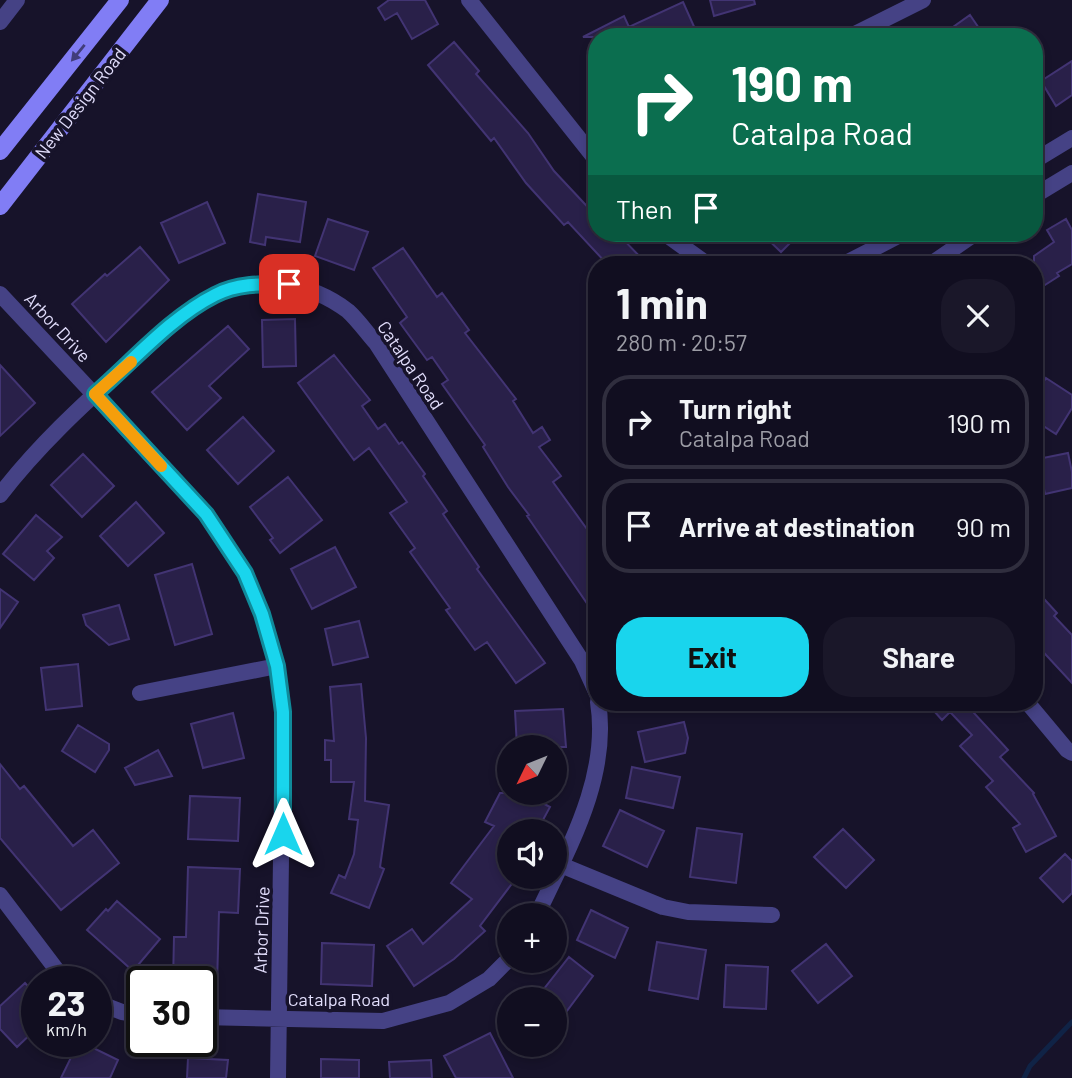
<!DOCTYPE html>
<meta charset="utf-8">
<style>
:root{--surface:#110e20;--page:#1a1729;--text:#f1f3f6;--muted:#9c9ca5;--line:#302e3e;--accent:#19d5ed}
body{margin:0;font-family:Barlow,sans-serif;background:var(--page);color:var(--text);height:100vh;display:flex;flex-direction:column;font-size:26px;white-space:nowrap}
*{box-sizing:border-box;margin:0}
p{font-size:23px;color:var(--muted)}
.icon{flex:none;width:38px;height:38px;fill:none;stroke:currentColor;stroke-width:2;stroke-linecap:round;stroke-linejoin:round}
.map{position:relative;flex:1;overflow:hidden}
.drawer{position:absolute;left:588px;top:256px;width:455px;height:455px;display:flex;flex-direction:column;background:var(--surface);border-radius:28px;box-shadow:0 4px 10px #0003,0 0 0 2px var(--line)}
.drawer>*{flex:none}
.hud{position:absolute;left:588px;top:28px;width:455px;height:214px;border-radius:28px;box-shadow:0 4px 10px #0003,0 0 0 2px var(--line);background:#0b6e4f;color:#fff;overflow:hidden}
.needle{width:46px;rotate:227deg}
.tools{position:absolute;left:497px;top:735px;display:grid;gap:14px}
.tools a{display:grid;place-items:center;width:70px;height:70px;border-radius:50%;background:var(--surface);box-shadow:0 4px 10px #0003,0 0 0 2px var(--line);font-size:35px}
.speed{position:absolute;left:21px;top:966px;display:flex;gap:14px;font-size:35px;font-weight:700;text-align:center}
.speed>*{display:grid;place-content:center;width:91px;height:91px;border-radius:50%;background:var(--surface);box-shadow:0 4px 10px #0003,0 0 0 2px var(--line);line-height:1}
.speed small{font-size:18px;font-weight:400}
.speed .limit{border:4px solid #111;border-radius:10px;background:#fff;color:#111}
.pin{position:absolute;display:grid;place-items:center;width:60px;height:60px;color:#fff;margin:-30px;border-radius:14px;box-shadow:0 4px 10px #0006}
.me{position:absolute;width:77px;margin:-38px;rotate:0deg;stroke-linejoin:round;filter:drop-shadow(0 0 5px #0008)}
.turn{display:flex;align-items:center;gap:24px;height:147px;padding:0 28px;font-size:32px}
.turn .icon{width:91px;height:91px;stroke-width:2.5}
.turn b{display:block;font-size:49px;line-height:60px}
.then{display:flex;align-items:center;height:66px;padding:0 28px;background:#0003;gap:14px;font-size:26px}
.round{display:grid;place-items:center;flex:none;width:74px;height:74px;border-radius:28px;background:var(--page)}
.head{display:flex;align-items:center;justify-content:space-between;height:119px;padding:0 28px}
h1{font-size:42px;font-weight:700;line-height:52px}
.action{display:flex;gap:14px;margin-top:auto;padding:14px 28px}
.action a{flex:1;height:80px;border-radius:28px;background:var(--accent);color:#111;font-size:28px;font-weight:700;line-height:80px;text-align:center}
.action a+a{background:var(--page);color:var(--text)}
ul{padding:0;list-style:none}
li{display:flex;align-items:center;gap:21px;height:94px;margin:0 14px 10px;padding:0 14px;border:4px solid var(--line);border-radius:28px}
li div{flex:1}
li b{display:block;font-size:26px}
li em{font-style:normal}
.map>svg:first-child{display:block}
.lines{fill:none;stroke-linecap:round;stroke-linejoin:round}
.stream{stroke:#102346;stroke-width:5}
.building{fill:#292049;stroke:#423473;stroke-width:2}
.street{stroke:#454285;stroke-width:16}
.secondary{stroke:#817df5;stroke-width:18}
.oneway{fill:#413d7b}
.route-casing{stroke:#108a9a;stroke-width:18}
.route{stroke:#19d5ed;stroke-width:12}
.slow{stroke:#f59e0b;stroke-width:12}
.labels{text-anchor:middle;dominant-baseline:central;stroke-width:7;stroke-linejoin:round;paint-order:stroke}
.street-label{font-size:18px;fill:#e2defc;stroke:#17132a}
</style>
<div class="map">
<svg width="1072" height="1078" viewBox="0 0 1072 1078">
<rect width="100%" height="100%" fill="#17132a"/>
<g class="lines">
<path class="stream" d="M1024,1078L1030,1066L1072,1022"/>
</g>
<path class="building" d="M389,0H425L438,24L412,39L397,13L385,20L378,8Z
M710,0H754L755,4L714,16Z
M683,2L696,31L683,37H583L624,16L629,27Z
M970,15L985,37H939Z
M454,42L479,71L476,74L528,133L554,171L597,217V233H617L647,264H607L568,222L564,225L526,183L494,138L491,141L428,65Z
M1072,61V95L1056,106L1041,81Z
M258,194L306,202L300,242L266,237L265,245L250,242Z
M207,202L225,243L179,263L161,223Z
M328,219L368,232L354,270L315,256Z
M1066,219L1072,230V264L1057,273L1059,276L1034,292V256L1054,242L1047,230Z
M761,233H800L781,252Z
M140,247L169,280L106,342L72,304L105,274L107,276Z
M403,248L437,297L442,293L469,330L465,333L516,399L513,401L533,433L542,427L550,440L539,447L561,476L553,482L597,543V618L527,516L529,515L508,487L483,447L485,445L442,384L448,380L432,357L427,360L400,323L407,317L373,268Z
M295,319L296,366L263,367L262,320Z
M228,326L249,349L209,386L221,398L187,430L152,392Z
M334,355L370,400L362,406L378,429L385,424L399,444L402,442L425,474L423,476L447,511L443,514L479,567L477,569L545,663L516,683L487,642L475,650L446,610L450,608L410,552L415,548L390,513L407,502L369,448L354,460L298,383Z
M0,365L35,403L0,436Z
M1046,378L1072,395V408L1056,434L1034,420V397Z
M243,417L274,451L238,484L207,450Z
M1068,453L1072,472V488L1045,494L1038,459Z
M83,454L114,486L82,517L51,485Z
M288,477L322,520L280,553L270,540L273,538L250,507Z
M136,502L164,533L128,566L100,536Z
M36,515L62,537L47,551L54,558L34,580L3,554Z
M335,547L356,587L312,609L291,569Z
M192,564L212,634L175,645L155,575Z
M1034,588L1057,613L1054,616L1072,635V683L1034,642Z
M0,589L18,602L0,628Z
M119,605L129,639L109,645L86,625L83,615Z
M359,621L368,657L333,665L325,629Z
M78,664L82,706L46,710L41,668Z
M361,684L366,738L365,801L389,805L380,867L384,869L369,908L331,893L339,875L345,878L354,854L358,820L349,819L354,782H331V760H325V740L334,741L330,687Z
M926,702H969L976,710L973,712L1008,750L1000,757L1034,793L1033,794L1056,836L1026,852L1013,828L1020,824L986,787L993,781L960,746L972,735L950,712L942,720Z
M563,709L566,747H517L515,711Z
M233,713L244,758L203,768L191,724Z
M684,722L688,738L685,753L645,762L638,732Z
M78,725L109,744V750L95,772L62,751Z
M158,750L172,776L135,785L125,768Z
M0,764L20,789L24,786L73,846L93,830L119,863L61,910L0,838Z
M632,767L680,777L673,808L626,798Z
M500,793H524L550,807L537,831H509V877H517L480,926L485,931L454,959L414,986L387,946L412,929L423,944L472,899L451,883L494,826L485,822Z
M190,796L240,798L238,841L188,839Z
M620,810L664,831L647,867L603,846Z
M697,828L742,834L736,883L690,877Z
M843,829L874,860L846,888L814,857Z
M1065,854L1072,861V893L1063,902L1040,878Z
M188,867L240,869L238,913L219,912L217,985H201V982H173L174,937H186Z
M117,901L160,939L133,971L87,930L106,909L108,911Z
M591,910L628,928L615,958L577,940Z
M657,942L706,950L698,999L649,990Z
M322,943L374,945L372,986L321,984Z
M826,944L852,976L818,1003L792,971Z
M569,957L593,976L555,1027V999H536Z
M726,965L768,967L766,1009L724,1007Z
M25,983L37,996V1028L17,1047L0,1029V1006Z
M490,1033L513,1078H456L444,1056Z
M79,1041L118,1060L110,1078H61Z
M188,1058L228,1060L226,1078H187Z
M321,1059L359,1060V1078H321Z
M431,1060L432,1078H390L389,1062Z"/>
<g class="lines">
<path class="street" d="M469,0L597,161
M0,22L17,0
M849,37L923,0
M1034,161L1072,138
M1034,196L1072,173
M664,233L707,264
M844,264L904,233
M931,264L976,233
M0,294L206,514L245,573L262,614L277,666L283,712L278,1078
M0,495C37,447 81,406 126,366C153,343 185,308 217,294C261,275 310,282 348,311C358,320 367,333 376,343L582,661L597,694
M140,693L277,666
M1027,702L1067,750L1072,753
M561,865L663,907L688,912L772,915
M0,895L56,969L70,982
M537,915C568,849 610,777 598,702
M96,1002L122,1012L142,1015
M201,1017L383,1021L449,1003L489,979L509,959"/>
<path class="secondary" d="M0,151L120,0
M0,206L160,0"/>
</g>
<defs><path id="oneway-solid" d="M-6-.8H1V-3.2L6.5 0L1 3.2V.8H-6Z" transform="scale(1.75)"/></defs>
<use class="oneway" href="#oneway-solid" transform="translate(78 53) rotate(129)"/>
<g class="lines">
<defs>
<path id="route" d="M283,834V712L277,666L262,614L245,573L206,514L95,394C132,362 171,317 215,295C238,283 264,284 289,284"/>
</defs>
<use href="#route" class="route-casing"/>
<use href="#route" class="route"/>
<path class="slow" d="M131,362L95,394L161,466"/>
</g>
<g class="labels">
<g class="street-label">
<text transform="translate(80 103) rotate(-52)">New Design Road</text>
<text transform="translate(58 327) rotate(47)">Arbor Drive</text>
<text transform="translate(411 365) rotate(56)">Catalpa Road</text>
<text transform="translate(261 930) rotate(-88)">Arbor Drive</text>
<text x="339" y="999">Catalpa Road</text>
</g>
</g>
</svg>
<div class="tools">
<a><svg class="needle" viewBox="-14 -14 28 28"><path d="M0-13l5 13h-10z" fill="#e53935"/><path d="M0 13l5-13h-10z" fill="#9c9ca5"/></svg></a>
<a><svg class="icon" aria-label="sound" viewBox="0 0 24 24"><path d="M4 9h4l5-4v14l-5-4H4zM17 9q2 3 0 6"/></svg></a>
<a>+</a>
<a>−</a>
</div>
<div class="speed"><div>23<small>km/h</small></div><div class="limit">30</div></div>
<div class="pin" style="left:289px;top:284px;background:#d93025"><svg class="icon" aria-label="arrive" viewBox="0 0 24 24"><path d="M6 21V4h12l-3 4 3 4H6"/></svg></div>
<svg class="me" style="left:283px;top:834px" viewBox="-20 -20 40 40"><path d="M0-17L14 15 0 8-14 15z" fill="#19d5ed" stroke="#fff" stroke-width="4"/></svg>
<div class="hud">
<div class="turn"><svg class="icon" aria-label="right" viewBox="0 0 24 24"><path d="M7 20v-9h11M14 6l5 5-5 5"/></svg><div><b>190 m</b>Catalpa Road</div></div>
<div class="then">Then<svg class="icon" aria-label="arrive" viewBox="0 0 24 24"><path d="M6 21V4h12l-3 4 3 4H6"/></svg></div>
</div>
<section class="drawer">
<div class="head"><div><h1>1 min</h1><p>280 m · 20:57</p></div><a class="round"><svg class="icon" aria-label="close" viewBox="0 0 24 24"><path d="M6 6l12 12M18 6L6 18"/></svg></a></div>
<ul>
<li><svg class="icon" aria-label="right" viewBox="0 0 24 24"><path d="M7 20v-9h11M14 6l5 5-5 5"/></svg><div><b>Turn right</b><p>Catalpa Road</p></div><em>190 m</em></li>
<li><svg class="icon" aria-label="arrive" viewBox="0 0 24 24"><path d="M6 21V4h12l-3 4 3 4H6"/></svg><div><b>Arrive at destination</b></div><em>90 m</em></li>
</ul>
<div class="action"><a>Exit</a><a>Share</a></div>
</section>
</div>
